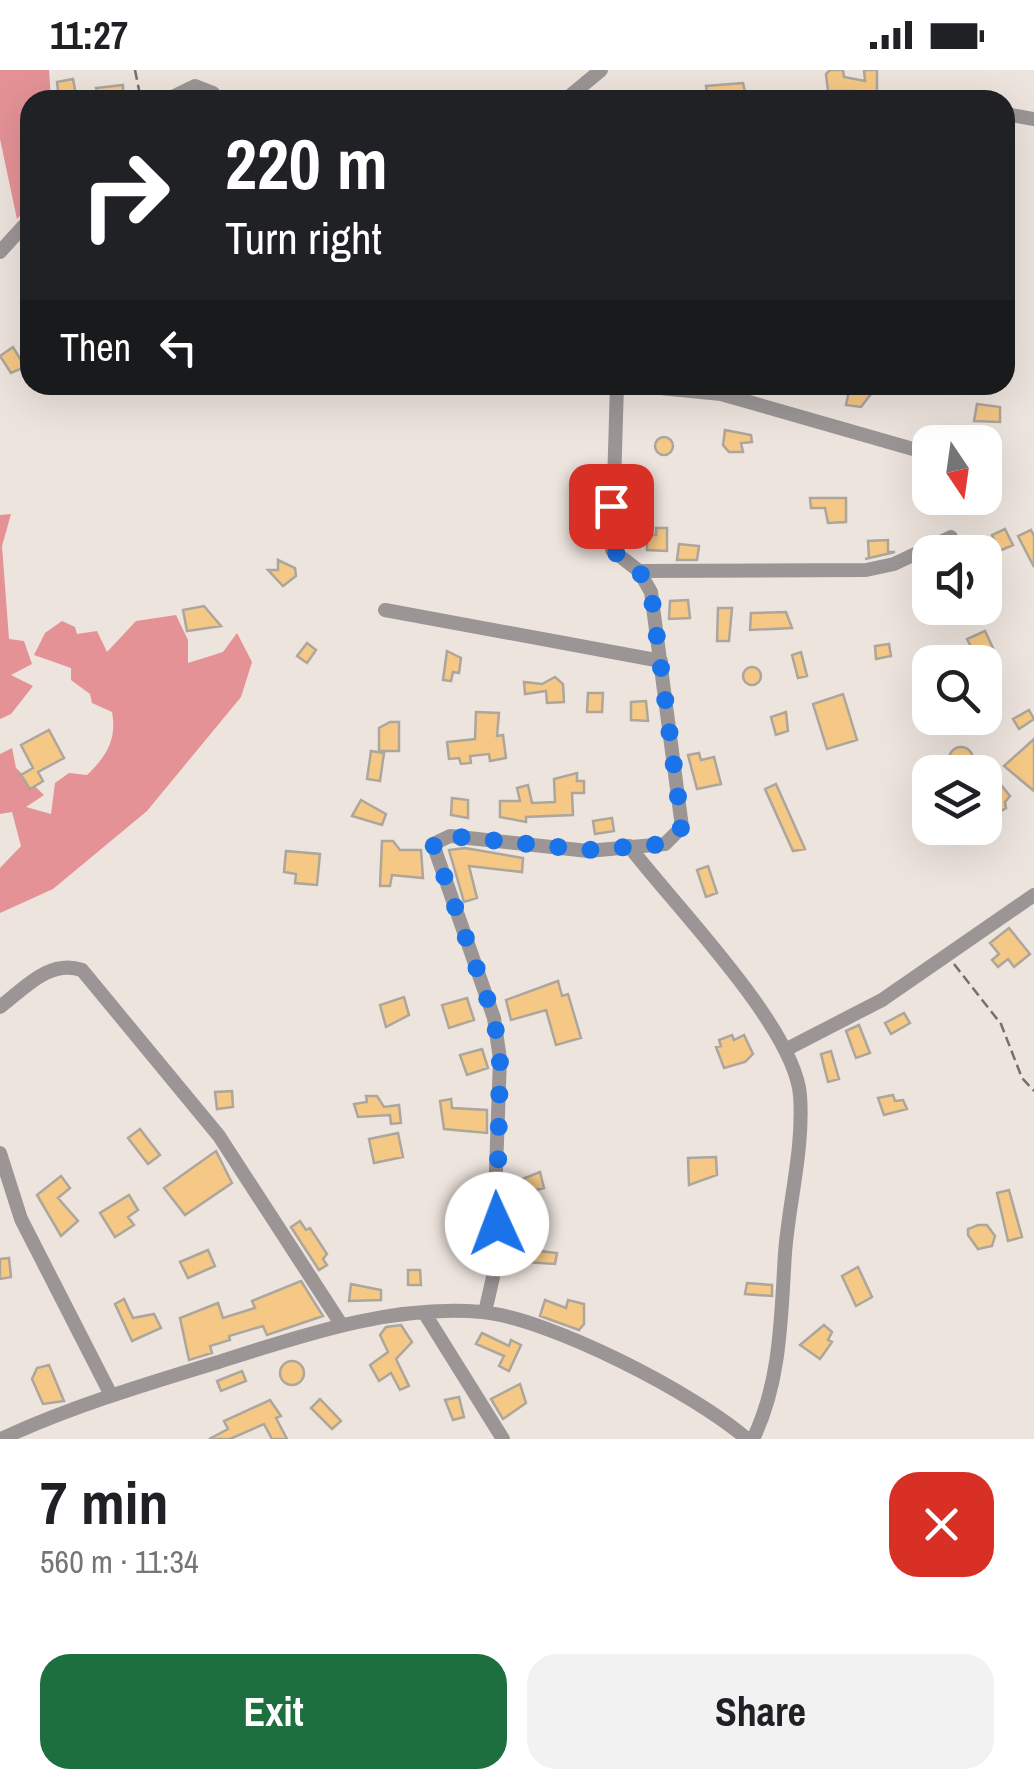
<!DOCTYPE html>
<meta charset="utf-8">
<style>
:root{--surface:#fff;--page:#f2f2f2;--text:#202124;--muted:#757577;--accent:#1e6f40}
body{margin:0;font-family:"Archivo Narrow",sans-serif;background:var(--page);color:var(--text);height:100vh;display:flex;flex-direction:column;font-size:38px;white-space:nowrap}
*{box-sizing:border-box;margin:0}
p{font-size:32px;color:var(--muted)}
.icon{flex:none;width:55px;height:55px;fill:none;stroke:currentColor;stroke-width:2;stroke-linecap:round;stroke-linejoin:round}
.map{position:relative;height:1369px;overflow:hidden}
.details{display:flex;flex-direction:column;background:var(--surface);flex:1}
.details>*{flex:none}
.hud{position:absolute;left:20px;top:20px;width:995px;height:305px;border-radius:30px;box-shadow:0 10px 40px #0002;background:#202124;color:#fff;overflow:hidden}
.needle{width:65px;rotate:167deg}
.tools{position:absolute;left:912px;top:355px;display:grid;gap:20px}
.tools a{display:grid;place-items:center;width:90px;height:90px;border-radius:20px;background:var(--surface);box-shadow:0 10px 40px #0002;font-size:50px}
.pin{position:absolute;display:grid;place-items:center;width:85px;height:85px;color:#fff;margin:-42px;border-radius:20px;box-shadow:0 5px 15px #0006}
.me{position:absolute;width:110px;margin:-55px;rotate:358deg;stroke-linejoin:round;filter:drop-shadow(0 0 8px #0008)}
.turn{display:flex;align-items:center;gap:35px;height:210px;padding:0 40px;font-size:45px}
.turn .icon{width:130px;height:130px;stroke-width:2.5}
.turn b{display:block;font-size:70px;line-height:85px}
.then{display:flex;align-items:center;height:95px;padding:0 40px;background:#0003;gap:20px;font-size:38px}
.round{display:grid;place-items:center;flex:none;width:105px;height:105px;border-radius:30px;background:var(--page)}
.head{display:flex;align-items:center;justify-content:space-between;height:170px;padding:0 40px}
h1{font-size:60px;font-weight:700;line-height:75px}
.action{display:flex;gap:20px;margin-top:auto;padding:20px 40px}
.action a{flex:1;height:115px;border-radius:30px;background:var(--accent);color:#fff;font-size:40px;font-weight:700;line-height:115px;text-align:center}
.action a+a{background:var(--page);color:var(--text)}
.status{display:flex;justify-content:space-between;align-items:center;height:70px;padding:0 50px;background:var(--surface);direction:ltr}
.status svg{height:28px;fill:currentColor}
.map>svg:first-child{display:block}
.forest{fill:#e49296}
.building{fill:#f6c885;stroke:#aca69d;stroke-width:2.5}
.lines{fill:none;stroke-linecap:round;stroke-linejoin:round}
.path{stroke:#766f6b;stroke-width:2.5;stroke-dasharray:10 5;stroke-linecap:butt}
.minor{stroke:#9b9695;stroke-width:14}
.route{stroke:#1a73e8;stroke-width:18;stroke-dasharray:0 32.4}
</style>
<div class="status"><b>11:27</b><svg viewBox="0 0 49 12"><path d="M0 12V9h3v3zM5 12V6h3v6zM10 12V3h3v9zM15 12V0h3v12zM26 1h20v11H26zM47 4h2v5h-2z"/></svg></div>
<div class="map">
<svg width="1034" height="1369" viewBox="0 0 1034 1369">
<rect width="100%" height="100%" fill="#ede4dd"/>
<path class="forest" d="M0,0H49L51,30H30V135L17,149L0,69Z
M11,444L2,476L9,569L24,571L32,594L11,605L33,616L11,644L0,649V445Z
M176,545L188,570V593L223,582L237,563L252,592L241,627L147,741L53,819L0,843V798L21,776L12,742L0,744V684L12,678L16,698L44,725L26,737L51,744L55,713L69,703L87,705C107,686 117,669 112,642L92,633L90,624L71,610V598L34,585L45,563L62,551L75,557L77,564L97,561L107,582L136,551Z"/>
<path class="building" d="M830,0H843L844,7L865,11L864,0H877V28H854V21H828L826,4Z
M73,9L77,30H59L57,12Z
M743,13L747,30H708L706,16Z
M123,15V26L99,27L96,18Z
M13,277L25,297L11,303L0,286Z
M849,321L871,324L861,337L846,335Z
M977,334L1000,337V352L974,351Z
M725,360L751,365L752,372L741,373L743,382H729L723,375Z
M655 376a9 9 0 1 1 18 0a9 9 0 1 1-18 0Z
M810,428H846V452L828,453L825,438H811Z
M656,458H667V481L647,480V465H656Z
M1005,459L1013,475L999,481L992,465Z
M1031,460L1034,466V497L1018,466Z
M888,470V482H895L865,489L869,488L868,471Z
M679,474L699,476L697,490H677Z
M278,490L295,498L296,506L283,516L268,500H278Z
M688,530L690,548L669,549L670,531Z
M204,536L221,556L187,561L183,540Z
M718,538H732L729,571H717Z
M786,542L792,558L750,560L751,543Z
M985,561L993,578L975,584L967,569Z
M307,573L316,580L307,593L297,586Z
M889,574L891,586L876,589L875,576Z
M447,581L461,588L459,603L453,602L451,611L443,610Z
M801,582L807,606L798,608L792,585Z
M743 606a9 9 0 1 1 18 0a9 9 0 1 1-18 0Z
M555,607L563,614L564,632L547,633L546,621L525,624L524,612L542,614Z
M588,623H603L602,642H587Z
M843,624L857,670L827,679L813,634Z
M646,631L648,651L631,650V632Z
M1029,640L1034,649L1019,659L1013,649Z
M476,642L499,643L497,666L503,665L506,688L490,691L489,684L470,686L471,693L461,694L459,688L449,689L447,672L475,669Z
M786,642L788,661L776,665L771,647Z
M390,652H399V681H379V658Z
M49,660L64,688L38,702L43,711L30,719L21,705L33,698L21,675Z
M1034,669V721L1004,696Z
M949 689a12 12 0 1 1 24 0a12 12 0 1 1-24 0Z
M371,681L384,683L380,711L367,709Z
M699,683L701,690L714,687L721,714L697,719L688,685Z
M577,703V711H584V723H572L573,745L526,747V752L500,747V731H520L517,718L528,715L532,733L555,732L554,709Z
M776,714L805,779L793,781L765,719Z
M1001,715L1010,726L1005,732L1006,738L996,744L993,739L989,742L985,721Z
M452,728L468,730V748L451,745Z
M361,730L386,744L382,755L352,746Z
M612,748L614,761L595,764L593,751Z
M382,771H393L400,780H421L423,808L392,805L390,816H380Z
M465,778L523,788L522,802L469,796L477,828L464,832L449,780Z
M286,781L320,784L317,815L295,813L296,804L284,802Z
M708,796L717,823L706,827L697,800Z
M1009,858L1030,884L1014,897L1008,889L998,897L992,890L999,884L990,873Z
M558,911L562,926L568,924L581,968L556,975L546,940L511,950L506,930Z
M404,927L409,945L386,957L380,935Z
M467,928L474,950L449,958L442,935Z
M904,943L910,953L891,964L885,953Z
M859,955L870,983L856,988L846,961Z
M732,965L734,970L744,965L753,984L745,992L724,998L716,977L721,976L719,970Z
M482,979L488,998L467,1005L460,985Z
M831,981L839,1009L828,1012L821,984Z
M232,1021L233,1037L217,1039L215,1022Z
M893,1025L895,1031L903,1030L907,1039L884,1045L878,1028Z
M366,1026H377L384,1037L399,1035L401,1053L391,1054L390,1045L358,1047L354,1034L367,1032Z
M451,1029L452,1038L487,1040V1063L444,1059L440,1031Z
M140,1059L160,1085L148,1094L128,1068Z
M398,1063L403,1087L374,1093L369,1069Z
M216,1081L232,1113L185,1145L164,1118Z
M716,1087L717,1105L689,1115L688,1088Z
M540,1102L544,1118L536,1120L538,1129L528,1132L526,1126L514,1127L510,1114Z
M61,1106L70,1118L58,1128L78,1151L61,1166L37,1125Z
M1009,1120L1022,1167L1008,1171L997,1123Z
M129,1125L138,1140L128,1147L134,1155L115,1167L100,1143Z
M300,1151L306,1160L310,1158L327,1184L323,1189L327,1195L319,1200L291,1157Z
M978,1155H987L995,1166L992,1176L978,1179L968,1165V1159Z
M508,1163H515L514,1178L557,1183L555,1194L508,1191Z
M208,1180L215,1196L188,1208L180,1192Z
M9,1188L11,1207L0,1209V1189Z
M858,1197L872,1227L856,1236L842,1206Z
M408,1200H420L421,1215H408Z
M301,1211L323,1246L267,1265L263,1256L229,1266L230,1270L210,1276L212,1283L189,1290L180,1248L218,1233L223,1248L255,1238L252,1231Z
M747,1213L772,1215V1226L745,1224Z
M351,1214L381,1220V1230L349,1231Z
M124,1229L133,1248L154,1244L161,1258L132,1271L115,1234Z
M545,1230L566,1238L568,1230L584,1234V1254L579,1260L540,1246Z
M401,1255L412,1272L396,1289L409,1316L400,1320L391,1303L379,1311L370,1295L388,1282L380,1265L386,1257Z
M824,1255L832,1262L828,1270L832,1272L820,1289L800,1275Z
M482,1263L509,1276L511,1270L521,1275L509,1301L499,1296L504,1286L476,1274Z
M280 1303a12 12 0 1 1 24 0a12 12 0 1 1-24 0Z
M49,1295L64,1331L43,1334L32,1309L37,1298Z
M242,1301L246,1311L221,1321L217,1311Z
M520,1314L526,1333L503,1349L491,1329Z
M459,1327L464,1347L453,1350L445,1330Z
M320,1329L341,1351L332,1359L311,1338Z
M270,1330L281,1346L276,1348L287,1369H272L264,1354L230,1369H209L228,1359L224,1351Z"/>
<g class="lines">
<path class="path" d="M135,0L141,30
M954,894L1001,954L1022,1008L1034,1021"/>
<path class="minor" d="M166,30L195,16L213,23L217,30
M565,30L601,0
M1005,44L1034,49
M0,182L30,149
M630,315L721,324L913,379
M639,501L866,500L894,494L951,467
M385,540L661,591
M629,776C673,834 794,956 800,1025C804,1078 789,1131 785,1183C781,1246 781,1312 753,1369
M0,937C25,918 49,889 82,900L219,1066L341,1254
M785,980L882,930L1034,825
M0,1083L21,1149L111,1325
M485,1242L499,1181L495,1127L500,989L494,948L433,774L450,766L588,781L665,774L682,757L651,522L639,501L612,480L617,315
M425,1244L503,1369
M1,1369C70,1337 143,1315 215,1293C301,1266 391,1234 482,1242C551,1249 694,1323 747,1369"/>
</g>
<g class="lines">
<path class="route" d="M497,1154L500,989L494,948L433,774L450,766L588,780L665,774L682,757L651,522L639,501L612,480L611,436"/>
</g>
</svg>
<div class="tools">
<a><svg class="needle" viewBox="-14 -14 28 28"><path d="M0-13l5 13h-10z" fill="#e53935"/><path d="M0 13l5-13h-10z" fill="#757577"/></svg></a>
<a><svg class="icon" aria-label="sound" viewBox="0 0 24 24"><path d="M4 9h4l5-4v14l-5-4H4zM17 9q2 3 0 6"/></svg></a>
<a><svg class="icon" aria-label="search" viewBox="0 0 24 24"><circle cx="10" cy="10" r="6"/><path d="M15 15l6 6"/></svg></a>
<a><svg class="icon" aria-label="layers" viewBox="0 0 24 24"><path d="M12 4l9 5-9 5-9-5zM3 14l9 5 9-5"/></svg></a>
</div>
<div class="pin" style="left:611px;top:436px;background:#d93025"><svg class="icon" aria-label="arrive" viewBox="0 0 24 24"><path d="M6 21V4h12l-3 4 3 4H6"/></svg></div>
<svg class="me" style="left:497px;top:1154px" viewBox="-20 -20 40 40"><circle r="19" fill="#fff"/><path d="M0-13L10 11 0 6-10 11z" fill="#1a73e8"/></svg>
<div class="hud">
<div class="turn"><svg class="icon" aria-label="right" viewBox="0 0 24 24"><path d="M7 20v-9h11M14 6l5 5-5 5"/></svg><div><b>220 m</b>Turn right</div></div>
<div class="then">Then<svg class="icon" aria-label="left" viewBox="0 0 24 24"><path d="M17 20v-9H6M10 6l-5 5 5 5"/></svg></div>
</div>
</div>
<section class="details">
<div class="head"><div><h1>7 min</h1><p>560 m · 11:34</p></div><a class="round" style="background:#d93025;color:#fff"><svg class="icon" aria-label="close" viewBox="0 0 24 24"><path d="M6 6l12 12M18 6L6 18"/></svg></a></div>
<div class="action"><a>Exit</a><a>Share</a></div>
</section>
